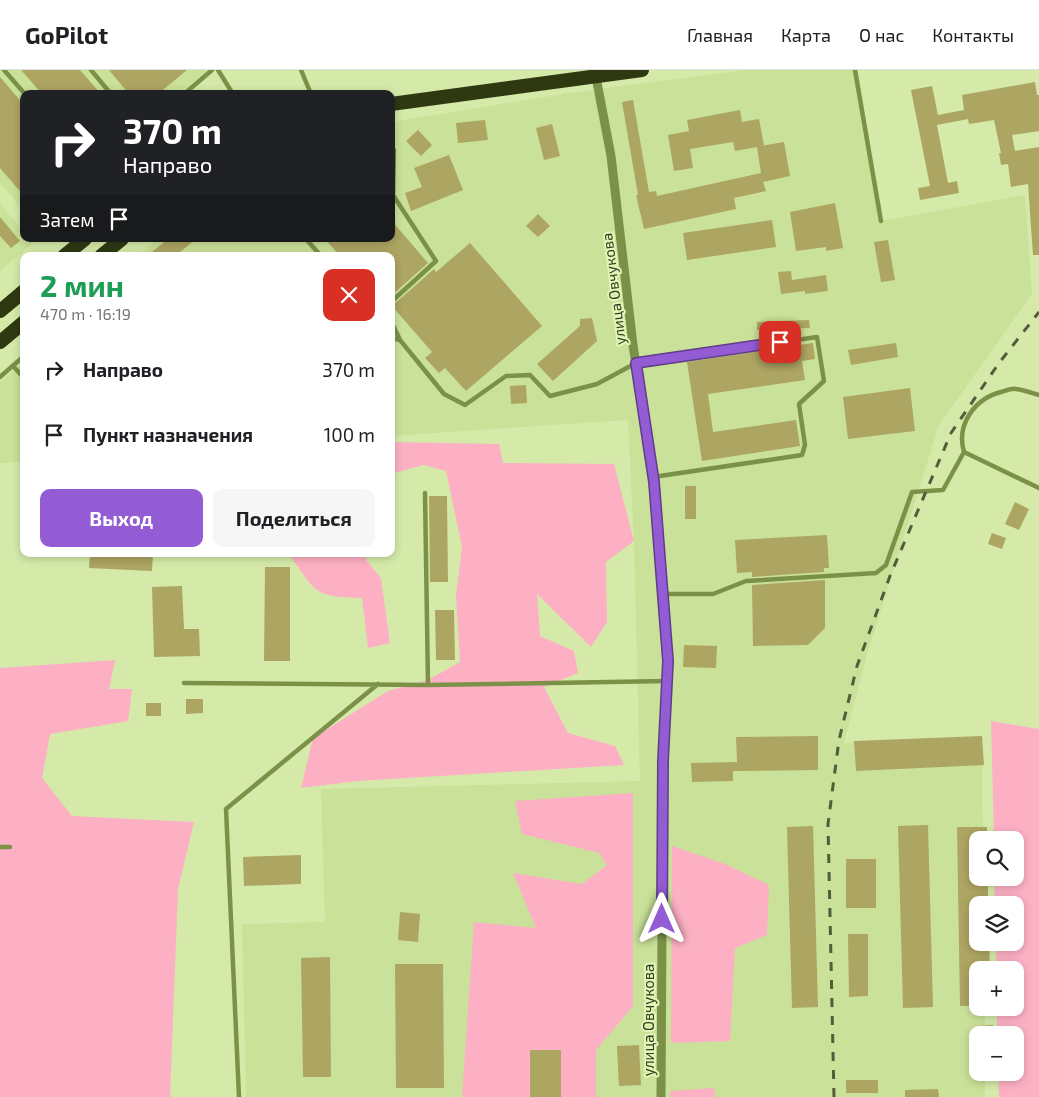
<!DOCTYPE html>
<html lang="ru">
<meta charset="utf-8">
<style>
:root{--surface:#fff;--page:#f6f6f6;--text:#202124;--muted:#757577;--line:#e0e0e0;--accent:#935cd4}
body{margin:0;font-family:"Exo 2",sans-serif;background:var(--page);color:var(--text);height:100vh;display:flex;flex-direction:column;font-size:19px;white-space:nowrap}
*{box-sizing:border-box;margin:0}
p{font-size:16px;color:var(--muted)}
.icon{flex:none;width:28px;height:28px;fill:none;stroke:currentColor;stroke-width:2;stroke-linecap:round;stroke-linejoin:round}
.map{position:relative;flex:1;overflow:hidden}
.drawer{position:absolute;left:20px;top:182px;width:375px;height:305px;display:flex;flex-direction:column;background:var(--surface);border-radius:10px;box-shadow:0 2px 8px #0003}
.drawer>*{flex:none}
.banner{position:absolute;left:20px;top:20px;width:375px;height:152px;border-radius:10px;box-shadow:0 2px 8px #0003;background:#202124;color:#fff;overflow:hidden}
.fabs{position:absolute;left:969px;top:761px;display:grid;gap:10px}
.fabs a{display:grid;place-items:center;width:55px;height:55px;border-radius:10px;background:var(--surface);box-shadow:0 2px 8px #0003;font-size:25px}
.pin{position:absolute;display:grid;place-items:center;width:42px;height:42px;color:#fff;margin:-21px;border-radius:10px;box-shadow:0 2px 8px #0006}
.me{position:absolute;width:55px;margin:-28px;rotate:0deg;stroke-linejoin:round;filter:drop-shadow(0 0 4px #0008)}
.turn{display:flex;align-items:center;gap:18px;height:105px;padding:0 20px;font-size:22px}
.turn .icon{width:65px;height:65px;stroke-width:2.5}
.turn b{display:block;font-size:35px;line-height:42px}
.then{display:flex;align-items:center;height:48px;padding:0 20px;background:#0003;gap:10px;font-size:19px}
.round{display:grid;place-items:center;flex:none;width:52px;height:52px;border-radius:10px;background:var(--page)}
.overview{display:flex;align-items:center;justify-content:space-between;height:85px;padding:0 20px}
h1{font-size:30px;font-weight:700;line-height:38px;color:#1e9e55}
.button{display:flex;gap:10px;margin-top:auto;padding:10px 20px}
.button a{flex:1;height:58px;border-radius:10px;background:var(--accent);color:#fff;font-size:20px;font-weight:700;line-height:58px;text-align:center}
.button a+a{background:var(--page);color:var(--text)}
ul{padding:0;list-style:none}
li{display:flex;align-items:center;gap:15px;height:65px;padding:0 20px}
li div{flex:1}
li b{display:block;font-size:19px}
li em{font-style:normal}
header{display:flex;align-items:center;gap:30px;box-sizing:border-box;height:70px;padding:0 25px;background:var(--surface);border-bottom:1px solid var(--line)}
header strong{font-size:24px}
nav{display:flex;gap:28px;margin-inline-start:auto;font-size:18px}
.map>svg:first-child{display:block}
.built{fill:#cae199}
.green{fill:#fdb0c4}
.building{fill:#ada562}
.lines{fill:none;stroke-linecap:round;stroke-linejoin:round}
.service{stroke:#7c9148;stroke-width:4.5}
.minor{stroke:#7c9148;stroke-width:9}
.trunk{stroke:#2e3912;stroke-width:14}
.rail{stroke:#525d3b;stroke-width:3;stroke-dasharray:9 9;stroke-linecap:butt}
.route-casing{stroke:#603c8a;stroke-width:12}
.route{stroke:#935cd4;stroke-width:9}
.labels{text-anchor:middle;dominant-baseline:central;stroke-width:4;stroke-linejoin:round;paint-order:stroke}
.street-label{font-size:15px;fill:#343c22;stroke:#e2f7b5}
</style>
<header>
<strong>GoPilot</strong>
<nav><a>Главная</a><a>Карта</a><a>О нас</a><a>Контакты</a></nav>
</header>
<div class="map">
<svg width="1039" height="1027" viewBox="0 0 1039 1027">
<rect width="100%" height="100%" fill="#d5eaa9"/>
<path class="built" d="M0,0H207L179,24H24V141L0,113Z
M744,0H858L881,151L1025,125L1032,224L939,355L868,581L844,673L982,667L983,770H978V808H984V835H978V938H985V965H978V1002L985,1003V1027H246L242,854L325,852L321,719L640,711L634,471L628,350L391,366V186H138L157,169H391V52L570,23Z
M0,134L24,162V169H29L33,173L0,201Z
M24,291V392L0,393V313Z"/>
<path class="green" d="M391,372L499,374L503,393L614,394L634,471L606,492L607,552L591,577L537,524L540,566L574,581L578,603L544,617L568,663L615,676L624,695L358,711L301,718L313,668L388,621L428,610L460,592L456,526L462,477L446,401L423,395L391,404Z
M289,484H367L366,490L381,508L390,573L368,578L362,528C313,527 316,522 289,484Z
M115,590L109,619H132L128,651L50,664L42,708L72,746L194,752L178,819L170,1027H0V598Z
M991,651L1039,659V1027H999L998,1003L1015,1002V965H997V938H1015V900H996V873L1015,872V835H995L994,808H1015V770H994Z
M633,723V936L596,980V1027H462L474,852L536,858L513,803L582,814L607,795L599,783L522,764L515,731Z
M672,776L725,794L769,815L767,865L735,878L730,971L671,973Z
M714,1018L715,1027H670V1021Z"/>
<path class="building" d="M21,0H80L101,24H42Z
M109,0H187L158,24H129Z
M0,7L24,35V126L0,98Z
M1035,12L1037,25H1039V61L1012,65L1015,81L1039,77V185H1033L1028,114L1011,117L1008,94L1001,95L999,83H1001L994,50L969,54L968,49L937,55L948,113L957,111L959,123L920,130L918,118L930,116L911,20L932,16L938,45L964,40L962,25Z
M633,30L649,122L656,121L657,126L761,103L757,77L735,81L733,72L690,79L693,98L674,101L668,65L689,61L687,50L740,40L742,52L759,49L764,75L761,76L784,72L790,106L763,112L766,121L734,128L736,139L644,159L636,125H638L622,32Z
M485,50L488,70L458,73L456,53Z
M552,54L560,86L544,90L536,58Z
M418,60L432,75L421,86L406,71Z
M449,85L463,120L411,141L405,123L422,117L414,98Z
M835,133L843,178L826,181V177L796,181L790,142Z
M538,144L550,156L538,167L526,156Z
M0,147L20,171L11,178L0,166Z
M391,150L428,193L391,226V186H340L325,169H391Z
M772,150L776,177L687,190L683,163Z
M168,169H196L175,186H147Z
M888,170L895,210L881,212L874,172Z
M470,173L542,256L466,321L445,298L439,303L425,288L432,282L392,236L434,199L436,202Z
M791,201L792,210L826,205L828,221L805,224V221L781,224L778,202Z
M592,248L597,271L553,311L537,294L580,256V249Z
M809,250L810,258L757,260V252Z
M813,273L815,289L802,291L805,310L708,324L713,362L796,350L800,376L702,391L687,292Z
M896,273L898,287L851,295L848,280Z
M526,315L527,333L511,334L510,316Z
M910,318L915,361L848,369L843,327Z
M685,416H696V449H685Z
M429,426H447L448,512H430Z
M1015,432L1029,439L1019,460L1005,454Z
M992,463L1006,468L1002,479L988,474Z
M827,465L829,498H824V502L752,507V502L737,503L735,470Z
M90,484H153L152,501L89,498Z
M265,497H290V591H264Z
M825,510V558L808,575L753,576L752,515Z
M182,516L184,559H199L200,586L154,587L152,517Z
M435,540H454L455,590H436Z
M684,575L717,576L716,598L683,597Z
M186,629H203V643L186,644Z
M146,633H161V646H146Z
M818,666V700L733,701V711L692,712L691,693L737,692L736,667Z
M982,666L984,695L856,701L854,671Z
M928,755L933,937L903,938L898,756Z
M813,756L818,937L792,938L787,757Z
M957,757H987V770H978V808H988V835H978V872H989L990,900H978V936H960Z
M301,785V814L244,816L243,787Z
M846,789H876V838H846Z
M400,842L420,844L418,872L398,870Z
M848,864H868V926L849,927Z
M330,887L331,1007H303L301,888Z
M395,894H443L444,1018H396Z
M993,955L994,965H980V956Z
M639,975L641,1015L619,1016L617,976Z
M530,980H561V1027H530Z
M846,1010H878V1023H846Z
M938,1019L939,1027H905V1020Z"/>
<g class="lines">
<path class="service" d="M4,0L25,24
M91,0L111,24
M218,0L233,24
M301,0L311,24
M855,0L881,151
M184,24L212,0
M306,169L321,186
M391,232L436,191L393,125L394,80
M391,251L400,270
M391,268L400,270L444,324L465,335L506,306L530,305L550,326L597,314L636,293L817,267L824,311L799,334L805,375L802,385L653,407
M13,296L24,308
M0,307L24,286
M1039,325C1032,323 1024,320 1016,319C1011,318 1005,321 1001,322C974,329 956,355 964,382L1039,418
M425,423L428,615L667,611
M664,524H713L746,511L876,503L886,495L912,422L943,420L964,382
M184,613L428,615
M0,777H10
M239,1027L226,739L378,614"/>
<path class="minor" d="M596,7L611,86L633,275L654,413L668,591L663,691L661,1027"/>
<path class="trunk" d="M391,34L642,0
M64,186L85,169
M101,186L122,169
M0,241L24,221
M0,272L24,252"/>
<path class="rail" d="M834,1027L828,754L839,670L857,596L890,506L951,363L999,293L1039,242"/>
</g>
<g class="lines">
<defs>
<path id="route" d="M662,849L663,691L668,591L654,412L636,293L780,272"/>
</defs>
<use href="#route" class="route-casing"/>
<use href="#route" class="route"/>
</g>
<g class="labels">
<g class="street-label">
<text transform="translate(613 219) rotate(-97)">улица Овчукова</text>
<text transform="translate(648 950) rotate(-90)">улица Овчукова</text>
</g>
</g>
</svg>
<div class="fabs">
<a><svg class="icon" aria-label="search" viewBox="0 0 24 24"><circle cx="10" cy="10" r="6"/><path d="M15 15l6 6"/></svg></a>
<a><svg class="icon" aria-label="layers" viewBox="0 0 24 24"><path d="M12 4l9 5-9 5-9-5zM3 14l9 5 9-5"/></svg></a>
<a>+</a>
<a>−</a>
</div>
<div class="pin" style="left:780px;top:272px;background:#d93025"><svg class="icon" aria-label="arrive" viewBox="0 0 24 24"><path d="M6 21V4h12l-3 4 3 4H6"/></svg></div>
<svg class="me" style="left:662px;top:849px" viewBox="-20 -20 40 40"><path d="M0-17L14 15 0 8-14 15z" fill="#935cd4" stroke="#fff" stroke-width="4"/></svg>
<div class="banner">
<div class="turn"><svg class="icon" aria-label="right" viewBox="0 0 24 24"><path d="M7 20v-9h11M14 6l5 5-5 5"/></svg><div><b>370 m</b>Направо</div></div>
<div class="then">Затем<svg class="icon" aria-label="arrive" viewBox="0 0 24 24"><path d="M6 21V4h12l-3 4 3 4H6"/></svg></div>
</div>
<section class="drawer">
<div class="overview"><div><h1>2 мин</h1><p>470 m · 16:19</p></div><a class="round" style="background:#d93025;color:#fff"><svg class="icon" aria-label="close" viewBox="0 0 24 24"><path d="M6 6l12 12M18 6L6 18"/></svg></a></div>
<ul>
<li><svg class="icon" aria-label="right" viewBox="0 0 24 24"><path d="M7 20v-9h11M14 6l5 5-5 5"/></svg><div><b>Направо</b></div><em>370 m</em></li>
<li><svg class="icon" aria-label="arrive" viewBox="0 0 24 24"><path d="M6 21V4h12l-3 4 3 4H6"/></svg><div><b>Пункт назначения</b></div><em>100 m</em></li>
</ul>
<div class="button"><a>Выход</a><a>Поделиться</a></div>
</section>
</div>
